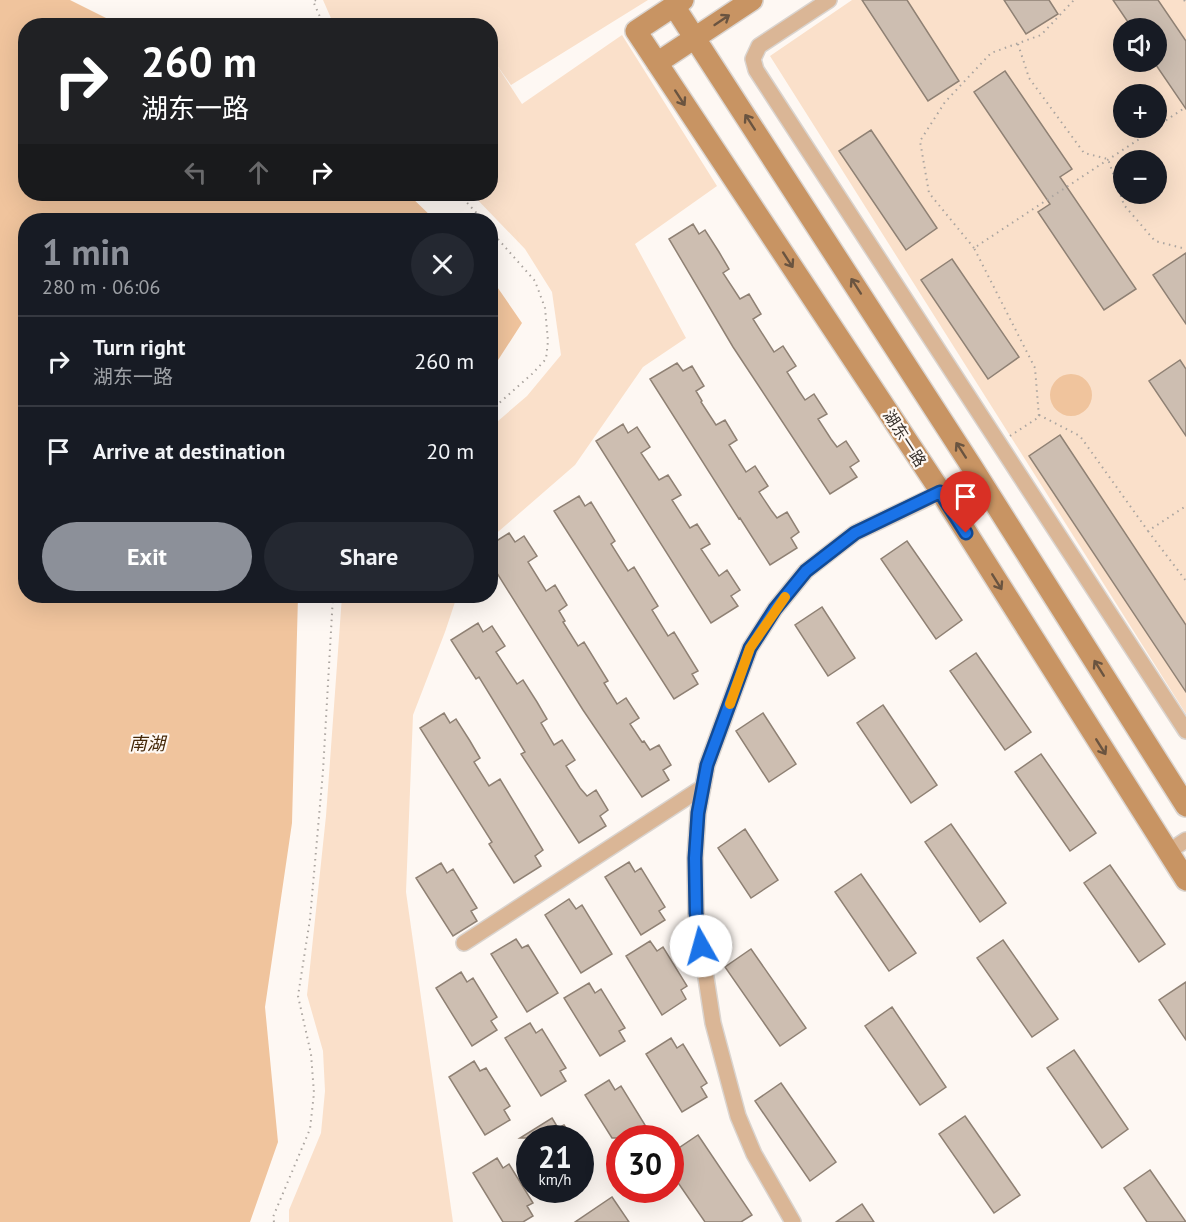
<!DOCTYPE html>
<meta charset="utf-8">
<style>
:root{--surface:#171b24;--page:#242831;--text:#f1f3f6;--muted:#9ea1a6;--line:#363941;--accent:#8c9099}
body{margin:0;font-family:"PT Sans","Noto Sans SC",sans-serif;background:var(--page);color:var(--text);height:100vh;display:flex;flex-direction:column;font-size:22px;white-space:nowrap}
*{box-sizing:border-box;margin:0}
p{font-size:20px;color:var(--muted)}
.icon{flex:none;width:33px;height:33px;fill:none;stroke:currentColor;stroke-width:2;stroke-linecap:round;stroke-linejoin:round}
.map{position:relative;flex:1;overflow:hidden}
.sheet{position:absolute;left:18px;top:213px;width:480px;height:390px;display:flex;flex-direction:column;background:var(--surface);border-radius:24px;box-shadow:0 6px 24px #0002}
.sheet>*{flex:none}
.hud{position:absolute;left:18px;top:18px;width:480px;height:183px;border-radius:24px;box-shadow:0 6px 24px #0002;background:#202124;color:#fff;overflow:hidden}
.buttons{position:absolute;left:1113px;top:18px;display:grid;gap:12px}
.buttons a{display:grid;place-items:center;width:54px;height:54px;border-radius:50%;background:var(--surface);box-shadow:0 6px 24px #0002;font-size:30px}
.speed{position:absolute;left:516px;top:1125px;display:flex;gap:12px;font-size:30px;font-weight:700;text-align:center}
.speed>*{display:grid;place-content:center;width:78px;height:78px;border-radius:50%;background:var(--surface);box-shadow:0 6px 24px #0002;line-height:1}
.speed small{font-size:15px;font-weight:400}
.speed .limit{border:9px solid #d22;background:#fff;color:#111}
.pin{position:absolute;display:grid;place-items:center;width:51px;height:51px;color:#fff;margin:-62px -26px;border-radius:50% 50% 50% 0;rotate:-45deg;box-shadow:0 0 6px #0007}
.pin .icon{rotate:45deg}
.me{position:absolute;width:66px;margin:-33px;rotate:353deg;stroke-linejoin:round;filter:drop-shadow(0 0 4px #0008)}
.turn{display:flex;align-items:center;gap:21px;height:126px;padding:0 24px;font-size:27px}
.turn .icon{width:78px;height:78px;stroke-width:2.5}
.turn b{display:block;font-size:42px;line-height:51px}
.lanes{display:flex;align-items:center;height:57px;padding:0 24px;background:#0003;justify-content:center;gap:30px;direction:ltr}
.lanes .off{opacity:.35}
.round{display:grid;place-items:center;flex:none;width:63px;height:63px;border-radius:32px;background:var(--page)}
.overview{display:flex;align-items:center;justify-content:space-between;height:102px;padding:0 24px}
h1{font-size:36px;font-weight:700;line-height:45px;color:var(--accent)}
.primary-button{display:flex;gap:12px;margin-top:auto;padding:12px 24px}
.primary-button a{flex:1;height:69px;border-radius:36px;background:var(--accent);color:#fff;font-size:24px;font-weight:700;line-height:69px;text-align:center}
.primary-button a+a{background:var(--page);color:var(--text)}
ul{padding:0;list-style:none}
li{display:flex;align-items:center;gap:18px;height:90px;padding:0 24px;border-top:2px solid var(--line)}
li div{flex:1}
li b{display:block;font-size:22px}
li em{font-style:normal}
.map>svg:first-child{display:block}
.green{fill:#fae0ca;fill-rule:evenodd}
.water{fill:#f0c49d}
.building{fill:#cdbeb1;stroke:#8f8174;stroke-width:1.5}
.lines{fill:none;stroke-linecap:round;stroke-linejoin:round}
.street-casing{stroke:#dad4cf;stroke-width:18}
.secondary-casing{stroke:#dad4cf;stroke-width:24}
.path{stroke:#aba5a0;stroke-width:2;stroke-dasharray:1.5 4.5;stroke-linecap:butt}
.street{stroke:#dab696;stroke-width:15}
.secondary{stroke:#c89463;stroke-width:21}
.oneway{stroke:#6a5440}
.route-casing{stroke:#114b97;stroke-width:15}
.route{stroke:#1a73e8;stroke-width:10}
.slow{stroke:#f59e0b;stroke-width:10}
.labels{text-anchor:middle;dominant-baseline:central;stroke-width:4.5;stroke-linejoin:round;paint-order:stroke}
.street-label{font-size:16px;fill:#38322d;stroke:#fef8f3}
.water-label{font-size:18px;font-style:italic;fill:#442707;stroke:#fef8f3}
</style>
<div class="map">
<svg width="1186" height="1222" viewBox="0 0 1186 1222">
<rect width="100%" height="100%" fill="#fef8f3"/>
<path class="green" d="M323,0H648L511,85L496,64L522,104L622,35L717,186L635,244L686,338L643,367L575,465L491,538V427L527,396L561,355L552,292L525,249L472,194H490V26L334,25Z
M852,0H1186V714L770,56ZM1124,28H1156V62H1124ZM1124,94H1156V128H1124ZM1124,160H1156V194H1124Z
M342,596H457L445,632L413,715L406,892L453,1222H289V1210L321,1133L325,1091L323,1051L307,995L326,816Z"/>
<path class="water" d="M0,0H70L120,25L26,26V194H408L435,220H26V596H298L292,823L265,1007L278,1142L250,1222H0Z
M491,278L522,323L491,371Z
M1050 395a21 21 0 1 1 42 0a21 21 0 1 1-42 0Z"/>
<path class="building" d="M862,0H907L959,81L928,101Z
M1004,0H1049L1058,14L1026,34Z
M1113,0H1158L1186,41V109L1156,65V28H1132Z
M1005,71L1072,169L1060,177L1136,289L1104,310L1038,212L1050,204L974,92Z
M871,130L937,228L906,250L839,151Z
M693,224L699,234L705,230L719,252L729,269L723,273L740,299L749,294L761,314L753,319L774,352L783,346L796,366L787,372L799,391L805,400L814,394L827,414L818,419L831,439L837,447L846,441L859,461L850,467L857,477L830,494L733,347L669,239Z
M1186,253V324L1153,275Z
M952,259L1019,357L988,379L921,280Z
M1180,360L1186,369V436L1149,381Z
M677,363L683,371L692,366L704,386L696,391L702,401L701,402L716,425L725,420L737,440L729,445L746,472L755,466L768,486L759,492L771,510L777,518L787,512L799,532L791,538L797,548L770,565L740,518L739,519L650,379Z
M623,424L628,433L637,427L650,447L641,453L659,480L668,475L681,495L672,500L690,528L697,524L710,544L701,549L719,576L727,570L740,590L731,596L738,606L711,623L596,441Z
M1060,435L1186,625V692L1029,456Z
M579,496L585,506L591,502L615,541L611,544L628,571L634,567L658,606L652,610L668,636L674,632L698,671L692,674L698,684L674,699L554,511Z
M509,533L515,542L524,536L537,556L528,562L546,591L555,585L567,605L559,611L565,621L563,622L578,646L584,642L608,681L604,683L617,704L626,698L639,718L630,724L642,742L644,741L650,750L659,745L671,765L663,770L669,780L642,797L583,710L490,562V545Z
M907,541L962,620L936,639L881,559Z
M822,607L855,658L828,676L795,625Z
M478,623L483,632L492,626L505,646L496,652L517,684L523,680L537,702L547,719L541,723L554,745L562,740L575,760L566,766L580,788L587,796L596,790L608,810L600,816L606,826L579,843L521,754L525,752L479,677L476,679L451,640Z
M976,653L1031,732L1005,750L950,671Z
M883,705L937,785L911,803L857,723Z
M444,713L450,723L456,719L470,741L480,758L474,762L489,786L500,779L543,850L535,856L541,866L514,883L489,844L492,842L420,728Z
M763,713L796,764L769,782L736,731Z
M1041,754L1096,833L1070,851L1015,772Z
M951,824L1006,903L980,922L925,842Z
M745,829L778,880L751,898L718,848Z
M629,862L635,872L641,868L665,907L659,911L665,920L641,935L605,877Z
M441,863L447,873L453,869L477,908L471,911L477,921L453,936L416,878Z
M1110,865L1165,944L1139,962L1084,883Z
M861,874L916,953L889,971L835,892Z
M569,899L576,909L582,905L612,954L581,973L545,915Z
M516,939L522,948L528,945L558,993L527,1012L491,954Z
M1003,940L1058,1019L1032,1037L977,958Z
M650,941L657,951L663,947L687,986L681,990L686,999L662,1015L626,956Z
M751,949L806,1028L780,1046L725,967Z
M461,972L467,982L473,978L497,1017L491,1021L497,1030L472,1046L436,988Z
M1186,982V1040L1159,1000Z
M589,983L595,993L601,989L625,1028L619,1031L625,1041L600,1056L564,998Z
M892,1007L946,1087L920,1105L865,1026Z
M530,1023L536,1033L542,1029L566,1068L560,1071L566,1081L541,1096L505,1038Z
M671,1038L677,1048L683,1044L707,1083L701,1087L707,1097L682,1112L646,1054Z
M1074,1050L1128,1129L1102,1148L1047,1068Z
M474,1061L480,1071L486,1068L510,1106L504,1110L510,1120L485,1135L449,1077Z
M609,1080L615,1090L621,1086L645,1125L639,1129L646,1138H612L585,1095Z
M781,1083L836,1162L810,1181L755,1101Z
M965,1116L1020,1195L994,1213L939,1134Z
M552,1118L558,1128L564,1125L573,1138H520Z
M698,1135L752,1215L741,1222H705L670,1171V1154Z
M497,1158L503,1168L509,1164L533,1203L527,1206L533,1216L523,1222H503L473,1173Z
M1150,1170L1186,1222H1147L1124,1188Z
M612,1197L629,1222H575Z
M862,1204L874,1222H836Z"/>
<g class="lines">
<defs>
<path id="street" d="M829,0L759,46L753,59L756,70L1186,731
M1168,852L1186,840
M464,943L703,787
M793,1222L754,1154L738,1116L713,1023L696,913L695,858L698,813L707,765L736,686L750,648L775,609L806,571L855,533L941,492"/>
<path id="secondary" d="M683,0L636,31L941,492L1186,880
M674,6L972,467L1186,806
M657,63L752,0"/>
</defs>
<use href="#street" class="street-casing"/>
<use href="#secondary" class="secondary-casing"/>
<path class="path" d="M316,0L313,1L324,26
M1184,0L1186,3
M1018,44L1029,78L1084,153L1108,159L1124,205L1155,241L1186,249
M1156,127L1186,107
M459,194L483,220
M490,230L535,281L545,308L548,341L546,359L532,374L490,411
M974,248L929,193L920,141L945,102L991,53L1041,35L1074,0
M1039,415L1080,436L1148,531L1186,506
M1010,436L1039,417L1035,368L974,248L1156,128
M1148,531L1186,581
M274,1222L273,1217L310,1129L314,1093L311,1054L298,996L310,919L323,771L333,596"/>
<use href="#street" class="street"/>
<use href="#secondary" class="secondary"/>
</g>
<defs><path id="oneway-shaft" d="M-6 0H5M1.5-3L5.5 0L1.5 3" fill="none" stroke-width="1.6" stroke-linecap="round" stroke-linejoin="round" transform="scale(1.5)"/></defs>
<g class="oneway">
<use href="#oneway-shaft" transform="translate(722 20) rotate(-34)"/>
<use href="#oneway-shaft" transform="translate(680 98) rotate(57)"/>
<use href="#oneway-shaft" transform="translate(750 122) rotate(-123)"/>
<use href="#oneway-shaft" transform="translate(788 260) rotate(57)"/>
<use href="#oneway-shaft" transform="translate(856 286) rotate(-123)"/>
<use href="#oneway-shaft" transform="translate(961 450) rotate(-123)"/>
<use href="#oneway-shaft" transform="translate(997 582) rotate(58)"/>
<use href="#oneway-shaft" transform="translate(1099 668) rotate(-122)"/>
<use href="#oneway-shaft" transform="translate(1101 747) rotate(58)"/>
</g>
<g class="lines">
<defs>
<path id="route" d="M701,946L696,913L695,858L698,813L707,765L750,648L775,609L806,571L855,533L940,492L966,533"/>
</defs>
<use href="#route" class="route-casing"/>
<use href="#route" class="route"/>
<path class="slow" d="M730,704L750,648L785,597"/>
</g>
<g class="labels">
<g class="street-label">
<text transform="translate(905 438) rotate(57)">湖东一路</text>
</g>
<g class="water-label">
<text x="147" y="743">南湖</text>
</g>
</g>
</svg>
<div class="buttons">
<a><svg class="icon" aria-label="sound" viewBox="0 0 24 24"><path d="M4 9h4l5-4v14l-5-4H4zM17 9q2 3 0 6"/></svg></a>
<a>+</a>
<a>−</a>
</div>
<div class="speed"><div>21<small>km/h</small></div><div class="limit">30</div></div>
<div class="pin" style="left:966px;top:533px;background:#d93025"><svg class="icon" aria-label="arrive" viewBox="0 0 24 24"><path d="M6 21V4h12l-3 4 3 4H6"/></svg></div>
<svg class="me" style="left:701px;top:946px" viewBox="-20 -20 40 40"><circle r="19" fill="#fff"/><path d="M0-13L10 11 0 6-10 11z" fill="#1a73e8"/></svg>
<div class="hud">
<div class="turn"><svg class="icon" aria-label="right" viewBox="0 0 24 24"><path d="M7 20v-9h11M14 6l5 5-5 5"/></svg><div><b>260 m</b>湖东一路</div></div>
<div class="lanes"><svg class="icon off" aria-label="left" viewBox="0 0 24 24"><path d="M17 20v-9H6M10 6l-5 5 5 5"/></svg><svg class="icon off" aria-label="ahead" viewBox="0 0 24 24"><path d="M12 20V5M6 11l6-6 6 6"/></svg><svg class="icon" aria-label="right" viewBox="0 0 24 24"><path d="M7 20v-9h11M14 6l5 5-5 5"/></svg></div>
</div>
<section class="sheet">
<div class="overview"><div><h1>1 min</h1><p>280 m · 06:06</p></div><a class="round"><svg class="icon" aria-label="close" viewBox="0 0 24 24"><path d="M6 6l12 12M18 6L6 18"/></svg></a></div>
<ul>
<li><svg class="icon" aria-label="right" viewBox="0 0 24 24"><path d="M7 20v-9h11M14 6l5 5-5 5"/></svg><div><b>Turn right</b><p>湖东一路</p></div><em>260 m</em></li>
<li><svg class="icon" aria-label="arrive" viewBox="0 0 24 24"><path d="M6 21V4h12l-3 4 3 4H6"/></svg><div><b>Arrive at destination</b></div><em>20 m</em></li>
</ul>
<div class="primary-button"><a>Exit</a><a>Share</a></div>
</section>
</div>
